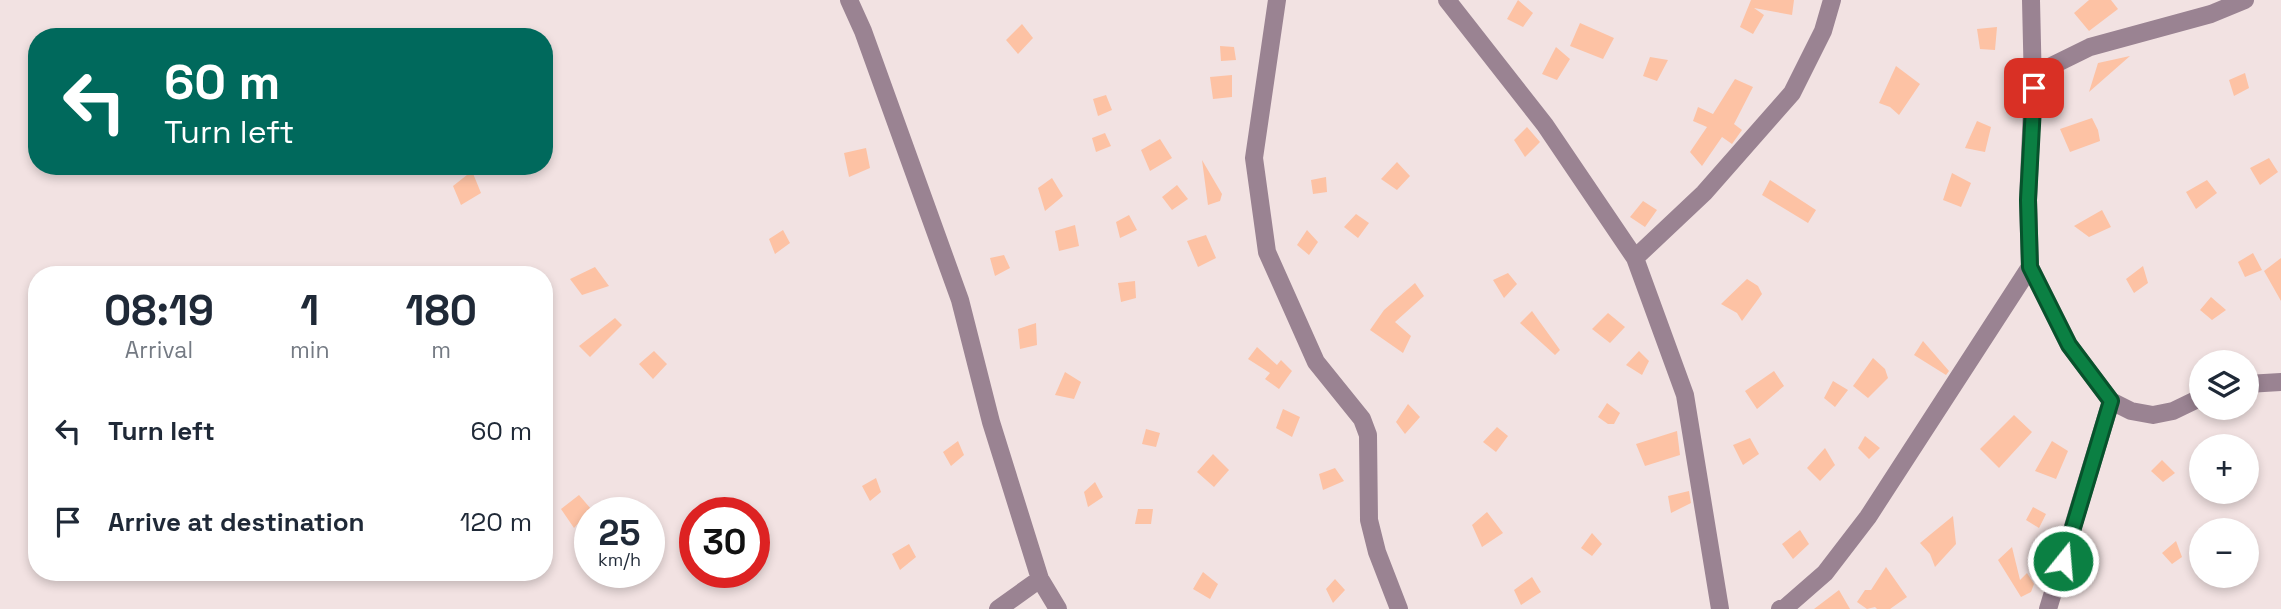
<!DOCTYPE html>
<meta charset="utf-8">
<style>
:root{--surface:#fff;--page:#f2f2f3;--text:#1f2937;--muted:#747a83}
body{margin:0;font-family:"Space Grotesk",sans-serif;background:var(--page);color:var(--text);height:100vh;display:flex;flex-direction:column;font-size:26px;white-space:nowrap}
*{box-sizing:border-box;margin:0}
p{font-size:23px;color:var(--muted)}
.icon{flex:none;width:38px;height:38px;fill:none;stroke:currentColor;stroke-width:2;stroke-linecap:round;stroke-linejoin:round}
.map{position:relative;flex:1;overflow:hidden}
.details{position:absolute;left:28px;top:266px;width:525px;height:315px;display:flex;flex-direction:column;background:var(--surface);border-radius:28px;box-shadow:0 4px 10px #0003}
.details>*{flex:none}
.guide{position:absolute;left:28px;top:28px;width:525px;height:147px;border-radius:28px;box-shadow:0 4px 10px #0003;background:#00695c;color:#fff;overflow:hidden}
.buttons{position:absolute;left:2189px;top:350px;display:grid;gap:14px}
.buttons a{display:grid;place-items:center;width:70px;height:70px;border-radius:50%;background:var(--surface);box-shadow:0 4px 10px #0003;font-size:35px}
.speed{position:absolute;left:574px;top:497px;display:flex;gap:14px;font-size:35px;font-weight:700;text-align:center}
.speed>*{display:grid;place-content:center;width:91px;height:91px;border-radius:50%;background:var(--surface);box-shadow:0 4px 10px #0003;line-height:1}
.speed small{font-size:18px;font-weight:400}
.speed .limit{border:10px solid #d22;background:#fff;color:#111}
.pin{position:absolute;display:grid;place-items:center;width:60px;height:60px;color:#fff;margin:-30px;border-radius:14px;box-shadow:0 4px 10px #0006}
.me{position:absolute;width:77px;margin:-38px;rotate:17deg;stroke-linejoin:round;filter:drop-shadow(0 0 5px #0008)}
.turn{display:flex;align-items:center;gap:24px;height:147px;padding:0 21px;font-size:32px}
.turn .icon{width:91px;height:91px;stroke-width:2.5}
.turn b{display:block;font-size:49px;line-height:60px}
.eta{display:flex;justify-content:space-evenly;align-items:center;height:119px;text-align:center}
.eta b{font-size:42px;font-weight:700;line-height:49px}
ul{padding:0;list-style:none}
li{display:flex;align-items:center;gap:21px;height:91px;padding:0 21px}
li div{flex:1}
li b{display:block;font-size:26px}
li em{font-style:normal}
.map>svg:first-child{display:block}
.building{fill:#fdc2a4}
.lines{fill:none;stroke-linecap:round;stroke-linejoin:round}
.street{stroke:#9a8392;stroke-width:18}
.route-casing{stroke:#07532c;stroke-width:18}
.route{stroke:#0b8043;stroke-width:12}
</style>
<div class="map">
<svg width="2281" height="609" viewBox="0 0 2281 609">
<rect width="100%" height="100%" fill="#f2e2e2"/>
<path class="building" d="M1518,0L1533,13L1523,27L1507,19Z
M1751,0H1794L1792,15L1754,8L1764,15L1753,34L1740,27Z
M2089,0H2111L2118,9L2089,31L2074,13Z
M1580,23L1614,38L1603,59L1570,46Z
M1022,24L1033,38L1018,54L1006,40Z
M1997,27L1995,50L1980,49L1977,29Z
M1220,46L1234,47L1236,60L1221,61Z
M1556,47L1570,59L1557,80L1542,74Z
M2130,56L2089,92L2098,63Z
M1650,57L1668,60L1657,81L1643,76Z
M1896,66L1920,84L1899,115L1890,107L1879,103Z
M2245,73L2249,88L2234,96L2229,80Z
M1232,75V97L1213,99L1210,77Z
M1735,79L1753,87L1734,124L1742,130L1732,144L1722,137L1702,166L1690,152L1707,127L1693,121L1698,107L1713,114Z
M1106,95L1112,110L1098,116L1093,99Z
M2092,118L2098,130L2100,141L2070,152L2060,129Z
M1977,121L1991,127L1985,152L1965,148Z
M1527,127L1540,142L1525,157L1514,140Z
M1105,133L1111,146L1096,152L1092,138Z
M1160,139L1172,158L1150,171L1141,150Z
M866,148L870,168L849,177L844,153Z
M2269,158L2278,172L2260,185L2250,168Z
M1202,160L1222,194L1220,201L1208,205Z
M1397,162L1410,176L1397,190L1381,179Z
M472,171L481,193L461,205L453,186Z
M1952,173L1971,183L1961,207L1943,200Z
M1326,177L1327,192L1313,194L1311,180Z
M1052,178L1063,196L1045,211L1038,188Z
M1770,180L1816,210L1808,223L1762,195Z
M2207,180L2217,193L2196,209L2186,192Z
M1177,185L1188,199L1172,210L1162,197Z
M1643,201L1657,210L1645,227L1630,217Z
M2102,210L2111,227L2089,237L2074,226Z
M1356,214L1369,223L1358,238L1344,227Z
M1129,215L1137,230L1120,238L1116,222Z
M1075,225L1079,246L1059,251L1055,231Z
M783,230L790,243L775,254L769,239Z
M1307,230L1318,242L1309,255L1297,245Z
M1206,235L1216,258L1198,267L1187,241Z
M2253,253L2262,270L2245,277L2238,262Z
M1004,255L1010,268L995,276L990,258Z
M2281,258V301L2264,271Z
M2143,266L2148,283L2134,293L2126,279Z
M595,267L609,286L582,295L570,279Z
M1508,273L1517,284L1504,298L1493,280Z
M1747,279L1758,286L1762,294L1742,321L1737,313L1721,304Z
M1135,281L1136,298L1121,302L1118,283Z
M1415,283L1424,296L1395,322L1411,336L1403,353L1370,330L1384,310Z
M2211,297L2226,310L2212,320L2200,310Z
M1532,311L1560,350L1555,355L1520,323Z
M1608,313L1625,327L1610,343L1592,329Z
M615,318L622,325L590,357L579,346Z
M1036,323L1037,345L1020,349L1018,329Z
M1923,341L1949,371L1946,375L1914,355Z
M1257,347L1277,365L1281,360L1292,371L1279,389L1265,379L1270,373L1248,359Z
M654,351L667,364L653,379L639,364Z
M1639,351L1649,361L1642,375L1626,365Z
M1873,358L1885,369L1888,378L1868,398L1853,386Z
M1774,371L1784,386L1757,409L1745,391Z
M1065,372L1081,382L1074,399L1055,395Z
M1833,381L1848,390L1835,407L1824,398Z
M1607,403L1620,413L1614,424H1608L1598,417Z
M1408,404L1420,417L1405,434L1396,422Z
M1283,409L1300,417L1292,437L1276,428Z
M2014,415L2032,432L1999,468L1980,449Z
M1497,427L1508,436L1496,452L1483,442Z
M1146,429L1160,433L1156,447L1142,444Z
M1677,431L1680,455L1645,466L1636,444Z
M1865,436L1880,448L1869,459L1858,448Z
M1750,438L1759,454L1743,465L1733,445Z
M958,441L964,455L951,466L943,452Z
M2052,441L2068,451L2056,479L2035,471Z
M1825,448L1835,465L1820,481L1807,468Z
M1213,454L1229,470L1214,487L1197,472Z
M2162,460L2175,473L2163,482L2151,471Z
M1335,468L1344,481L1323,490L1319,474Z
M876,478L881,492L870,501L862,486Z
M1095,482L1103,497L1088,507L1084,492Z
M1689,491L1691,503L1671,513L1668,496Z
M579,495L591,509L574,528L561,509Z
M2033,507L2046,514L2039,528L2026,520Z
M1138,509H1153L1151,524H1135Z
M1487,512L1503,533L1482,547L1472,525Z
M1953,516L1956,544L1935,567L1930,554L1920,543Z
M1800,530L1809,544L1793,559L1782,544Z
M1592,533L1602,544L1592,556L1581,548Z
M2176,541L2182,557L2172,564L2162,553Z
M909,544L916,557L900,570L892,554Z
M2012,547L2020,580L2027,573L2034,584L2031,592L2021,597L1998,560Z
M1886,567L1907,597L1890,609H1877L1875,607L1867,609L1857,602L1865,590H1871Z
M1203,572L1218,584L1210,599L1193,589Z
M1532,577L1541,592L1521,605L1514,590Z
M1335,579L1345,590L1333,603L1326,589Z
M1839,590L1850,609H1814Z"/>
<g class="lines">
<path class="street" d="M849,0L863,31L960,300L991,422L1040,579L1058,609
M1277,0L1254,158L1267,252L1316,362L1362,419L1368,435L1369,520L1377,552L1399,609
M1447,0L1545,125L1635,258L1685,395L1720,609
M2031,0L2033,88L2028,200L2030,267L2069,345L2111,401L2131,411L2153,415L2173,411L2202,397
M2033,75L2090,47L2211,14L2245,0
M1635,258L1704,193L1792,93L1823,31L1832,0
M2247,384L2281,382
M998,609L1040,579
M1780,609L1786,607L1825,573L1868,517L2030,267
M2048,609L2111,401"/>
</g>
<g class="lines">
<defs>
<path id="route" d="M2034,88L2028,200L2030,267L2069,345L2111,401L2063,561"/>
</defs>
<use href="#route" class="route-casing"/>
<use href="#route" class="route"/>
</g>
</svg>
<div class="buttons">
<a><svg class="icon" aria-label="layers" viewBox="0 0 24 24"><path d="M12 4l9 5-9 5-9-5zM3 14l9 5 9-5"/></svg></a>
<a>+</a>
<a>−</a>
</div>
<div class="speed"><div>25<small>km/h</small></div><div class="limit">30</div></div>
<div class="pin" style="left:2034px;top:88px;background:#d93025"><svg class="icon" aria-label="arrive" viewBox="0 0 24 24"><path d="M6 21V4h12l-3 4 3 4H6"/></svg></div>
<svg class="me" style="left:2063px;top:561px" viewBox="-20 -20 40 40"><circle r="17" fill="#0b8043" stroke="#fff" stroke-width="3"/><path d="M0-11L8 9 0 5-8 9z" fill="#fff"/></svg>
<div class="guide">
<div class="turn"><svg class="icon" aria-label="left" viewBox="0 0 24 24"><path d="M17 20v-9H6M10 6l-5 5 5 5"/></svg><div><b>60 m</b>Turn left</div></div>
</div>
<section class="details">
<div class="eta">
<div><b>08:19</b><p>Arrival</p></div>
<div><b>1</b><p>min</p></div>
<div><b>180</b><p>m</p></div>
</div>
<ul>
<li><svg class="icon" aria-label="left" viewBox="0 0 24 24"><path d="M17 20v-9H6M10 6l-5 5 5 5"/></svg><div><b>Turn left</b></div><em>60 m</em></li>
<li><svg class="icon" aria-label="arrive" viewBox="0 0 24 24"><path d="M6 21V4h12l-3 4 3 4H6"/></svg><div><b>Arrive at destination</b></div><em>120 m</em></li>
</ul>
</section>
</div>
